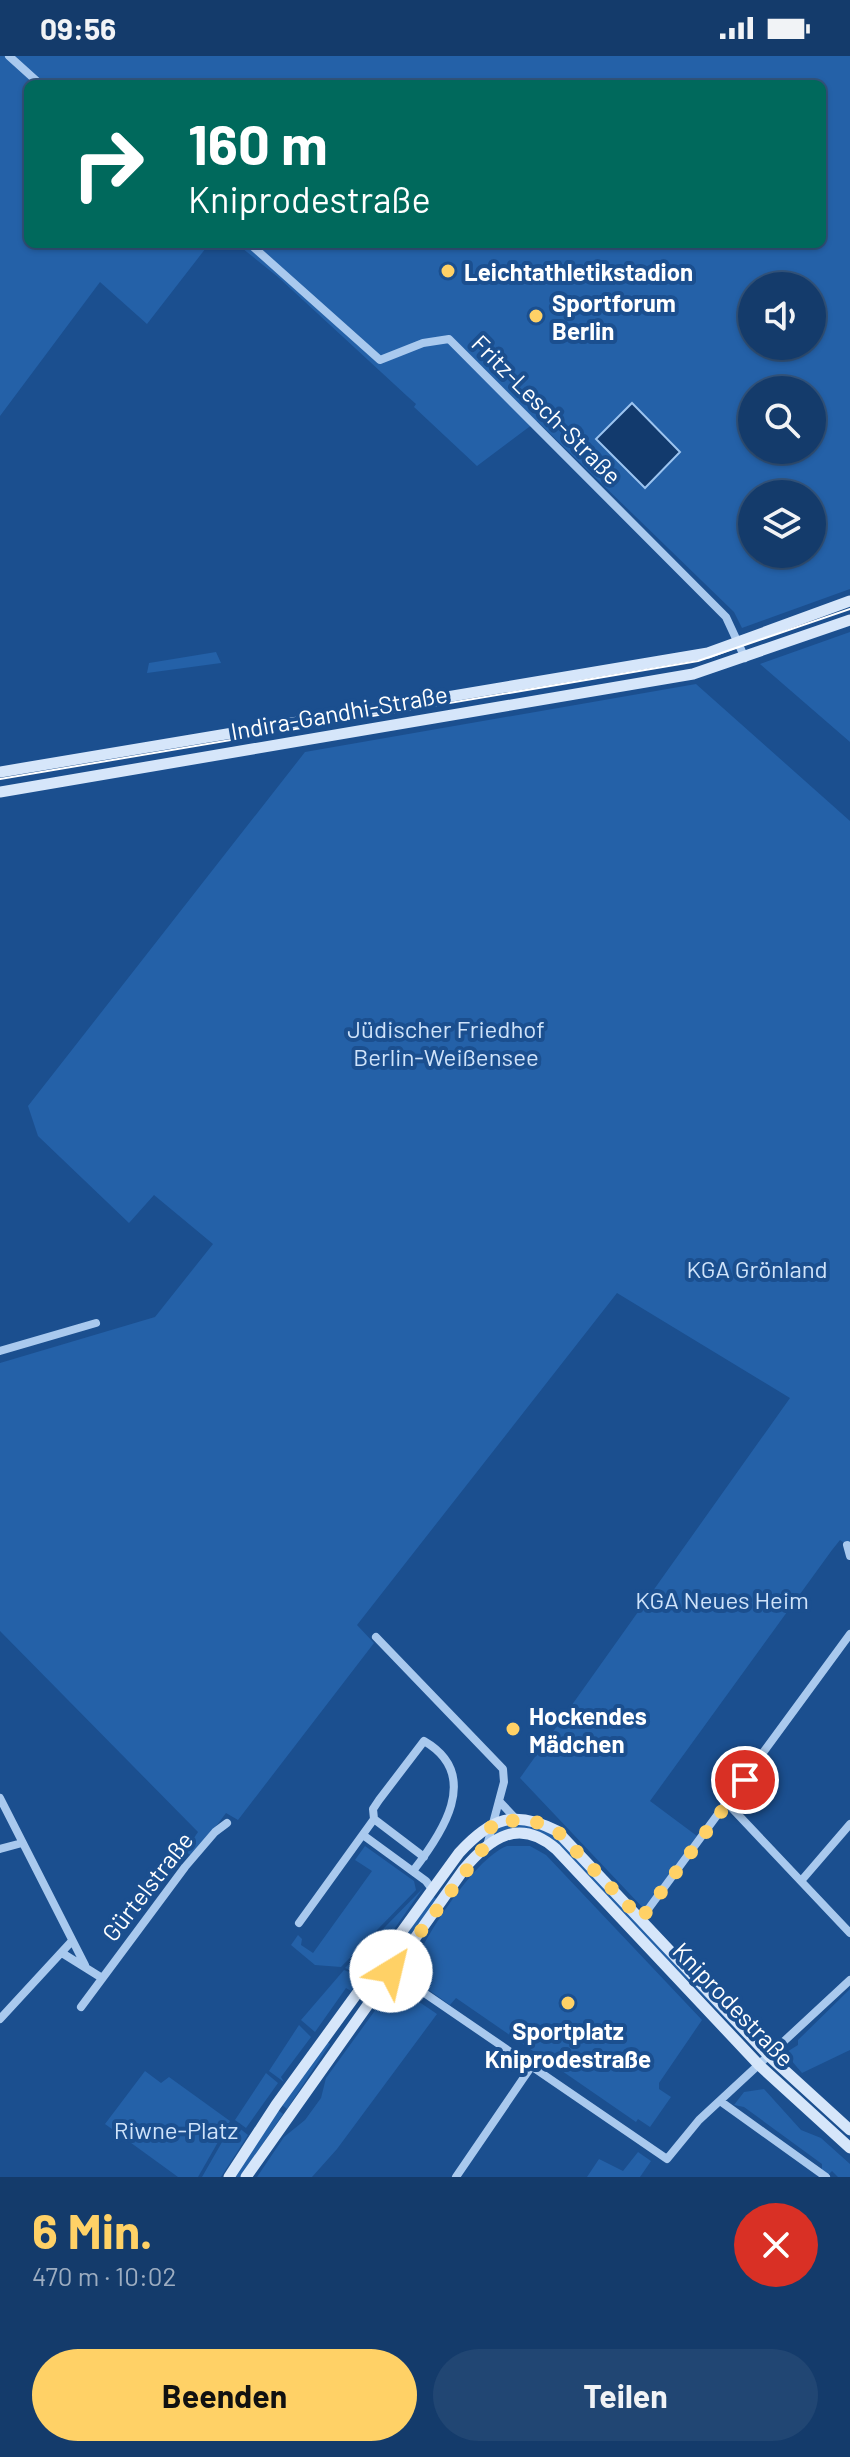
<!DOCTYPE html>
<html lang="de">
<meta charset="utf-8">
<style>
:root{--surface:#143b6b;--page:#214673;--text:#f1f3f6;--muted:#9dadc1;--line:#33557e;--accent:#ffd166}
body{margin:0;font-family:Barlow,sans-serif;background:var(--page);color:var(--text);height:100vh;display:flex;flex-direction:column;font-size:30px;white-space:nowrap}
*{box-sizing:border-box;margin:0}
p{font-size:26px;color:var(--muted)}
.icon{flex:none;width:44px;height:44px;fill:none;stroke:currentColor;stroke-width:2;stroke-linecap:round;stroke-linejoin:round}
.map{position:relative;height:2121px;overflow:hidden}
.side{display:flex;flex-direction:column;background:var(--surface);flex:1}
.side>*{flex:none}
.top-card{position:absolute;left:24px;top:24px;width:802px;height:168px;border-radius:12px;box-shadow:0 2px 6px #0004,0 0 0 2px var(--line);background:#00695c;color:#fff;overflow:hidden}
.fabs{position:absolute;left:738px;top:216px;display:grid;gap:16px}
.fabs a{display:grid;place-items:center;width:88px;height:88px;border-radius:50%;background:var(--surface);box-shadow:0 2px 6px #0004,0 0 0 2px var(--line);font-size:40px}
.pin{position:absolute;display:grid;place-items:center;width:68px;height:68px;color:#fff;margin:-34px;border:4px solid #fff;border-radius:50%;box-shadow:0 2px 8px #0007}
.me{position:absolute;width:88px;margin:-44px;rotate:36deg;stroke-linejoin:round;filter:drop-shadow(0 0 6px #0008)}
.turn{display:flex;align-items:center;gap:28px;height:168px;padding:0 32px;font-size:36px}
.turn .icon{width:104px;height:104px;stroke-width:2.5}
.turn b{display:block;font-size:56px;line-height:68px}
.round{display:grid;place-items:center;flex:none;width:84px;height:84px;border-radius:42px;background:var(--page)}
.head{display:flex;align-items:center;justify-content:space-between;height:136px;padding:0 32px}
h1{font-size:48px;font-weight:700;line-height:60px;color:var(--accent)}
.action{display:flex;gap:16px;margin-top:auto;padding:16px 32px}
.action a{flex:1;height:92px;border-radius:48px;background:var(--accent);color:#111;font-size:32px;font-weight:700;line-height:92px;text-align:center}
.action a+a{background:var(--page);color:var(--text)}
.status{display:flex;justify-content:space-between;align-items:center;height:56px;padding:0 40px;background:var(--surface);direction:ltr}
.status svg{height:22px;fill:currentColor}
.map>svg:first-child{display:block}
.green{fill:#2461a8;fill-rule:evenodd}
.water{fill:#123a6d;stroke:#9cc4f0;stroke-width:2}
.lines{fill:none;stroke-linecap:round;stroke-linejoin:round}
.minor{stroke:#a9c9ee;stroke-width:8}
.secondary{stroke:#d6e6fa;stroke-width:11}
.tram{stroke:#fff;stroke-width:2}
.route{stroke:#ffd166;stroke-width:14;stroke-dasharray:0 25.2}
.poi-dot{fill:#ffd166;stroke:#1b4f8f;stroke-width:3}
.labels{text-anchor:middle;dominant-baseline:central;stroke-width:8;stroke-linejoin:round;paint-order:stroke}
.poi-label{font-size:24px;font-weight:bold;fill:#fff;stroke:#1b4f8f;text-anchor:start}
.street-label{font-size:24px;fill:#fff;stroke:#1b4f8f}
.park-label{font-size:24px;fill:#cfe3fa;stroke:#1b4f8f}
</style>
<div class="status"><b>09:56</b><svg viewBox="0 0 49 12"><path d="M0 12V9h3v3zM5 12V6h3v6zM10 12V3h3v9zM15 12V0h3v12zM26 1h20v11H26zM47 4h2v5h-2z"/></svg></div>
<div class="map">
<svg width="850" height="2121" viewBox="0 0 850 2121">
<rect width="100%" height="100%" fill="#1b4f8f"/>
<path class="green" d="M0,0H850V533L742,572L734,556L537,365L477,410L414,351L416,348L407,340L278,221L237,188H822V28H28V188H209L147,268L100,226L0,360ZM752,230H812V290H752ZM752,334H812V394H752ZM752,438H812V498H752Z
M850,576V686L760,608Z
M216,596L221,607L147,617L149,607Z
M696,628L850,765V1491L840,1484L832,1494L650,1745L697,1780L644,1853L520,1722L790,1342L617,1237L357,1569L374,1587L238,1764L226,1757L193,1801L185,1795L198,1776L0,1575V1307L155,1261L213,1188L154,1139L129,1167L38,1080L28,1050L305,696Z
M511,1768H529L555,1780L746,1980L744,1982L552,1785L493,1779L496,1771Z
M365,1790L414,1825L416,1834L341,1911L315,1909L291,1889L298,1879L302,1883L301,1889L313,1897L372,1815L355,1804Z
M507,1790H530L546,1799L702,1964L659,2027V2033L671,2041L650,2071L638,2063L636,2066L456,1942L450,1949L409,1920C420,1887 474,1802 507,1790Z
M423,1832L362,1919L345,1912Z
M432,1840L438,1844L389,1908L388,1905Z
M344,1914L361,1921L351,1935L346,1932L315,1976L301,1964Z
M400,1933L437,1958L337,2093L312,2121H257L284,2081L305,2064L321,2042L326,2022L379,1949Z
M850,1933V1994L802,2017L785,1997L798,1989V1984Z
M299,1969L311,1981L281,2021L284,2026L269,2015Z
M327,1986L330,1988L287,2053L282,2049Z
M145,2015L161,2027L169,2021L230,2065L198,2121H178L105,2068Z
M266,2017L278,2027L246,2072L235,2064Z
M764,2033L801,2074L821,2082L850,2108V2121H838L832,2115L828,2119L822,2114V2108L744,2051L734,2049L744,2036Z
M278,2054L283,2058L240,2121H233Z
M233,2067L248,2079L221,2121H202Z
M638,2096L651,2105L640,2121H587L599,2103L623,2115Z"/>
<path class="water" d="M632,347L680,396L645,432L596,383Z"/>
<g class="lines">
<path class="minor" d="M9,0L40,28
M250,188L380,304L423,287L449,283L726,561L745,602
M0,1295L96,1267
M847,1489L850,1500
M376,1581L503,1713L504,1726L488,1786
M0,1742L85,1909
M499,1745L515,1762
M728,1748L850,1877
M374,1763L424,1801
M363,1779L426,1825L432,1833
M0,1793L22,1787
M801,1825L850,1768
M641,1863L850,1578
M299,1867L374,1763L373,1753L379,1744L424,1685C483,1719 441,1779 413,1815
M62,1897L102,1922
M379,1906L667,2103L699,2064L850,1924
M81,1951L185,1811L215,1776L227,1767
M0,1963L71,1886
M720,2045L826,2121
M456,2121L531,2011"/>
<path class="secondary" d="M0,716L708,597L850,545
M0,736L693,618L850,564
M229,2121L276,2049L459,1797C491,1762 514,1753 557,1775L769,2000L850,2074
M246,2121L464,1813C490,1782 519,1761 556,1793L759,2009L850,2092"/>
<path class="tram" d="M0,723L698,605L850,553"/>
</g>
<g class="lines">
<path class="route" d="M391,1915L488,1786L492,1767L529,1763L557,1775L641,1863L745,1724"/>
</g>
<g class="poi-dot">
<circle cx="448" cy="215" r="8"/>
<circle cx="536" cy="260" r="8"/>
<circle cx="513" cy="1673" r="8"/>
<circle cx="568" cy="1947" r="8"/>
</g>
<g class="labels">
<g class="poi-label">
<text x="464" y="215">Leichtathletikstadion</text>
<text x="552" y="246">Sportforum<tspan x="552" dy="28">Berlin</tspan></text>
<text x="529" y="1659">Hockendes<tspan x="529" dy="28">Mädchen</tspan></text>
<text x="568" y="1974" text-anchor="middle">Sportplatz<tspan x="568" dy="28">Kniprodestraße</tspan></text>
</g>
<g class="street-label">
<text transform="translate(547 353) rotate(45)">Fritz-Lesch-Straße</text>
<text transform="translate(339 656) rotate(-10)">Indira-Gandhi-Straße</text>
<text transform="translate(147 1830) rotate(-52)">Gürtelstraße</text>
<text transform="translate(734 1948) rotate(46)">Kniprodestraße</text>
</g>
<g class="park-label">
<text x="446" y="972">Jüdischer Friedhof<tspan x="446" dy="28">Berlin-Weißensee</tspan></text>
<text x="757" y="1212">KGA Grönland</text>
<text x="722" y="1543">KGA Neues Heim</text>
<text x="176" y="2073">Riwne-Platz</text>
</g>
</g>
</svg>
<div class="fabs">
<a><svg class="icon" aria-label="sound" viewBox="0 0 24 24"><path d="M4 9h4l5-4v14l-5-4H4zM17 9q2 3 0 6"/></svg></a>
<a><svg class="icon" aria-label="search" viewBox="0 0 24 24"><circle cx="10" cy="10" r="6"/><path d="M15 15l6 6"/></svg></a>
<a><svg class="icon" aria-label="layers" viewBox="0 0 24 24"><path d="M12 4l9 5-9 5-9-5zM3 14l9 5 9-5"/></svg></a>
</div>
<div class="pin" style="left:745px;top:1724px;background:#d93025"><svg class="icon" aria-label="arrive" viewBox="0 0 24 24"><path d="M6 21V4h12l-3 4 3 4H6"/></svg></div>
<svg class="me" style="left:391px;top:1915px" viewBox="-20 -20 40 40"><circle r="19" fill="#fff"/><path d="M0-13L10 11 0 6-10 11z" fill="#ffd166"/></svg>
<div class="top-card">
<div class="turn"><svg class="icon" aria-label="right" viewBox="0 0 24 24"><path d="M7 20v-9h11M14 6l5 5-5 5"/></svg><div><b>160 m</b>Kniprodestraße</div></div>
</div>
</div>
<section class="side">
<div class="head"><div><h1>6 Min.</h1><p>470 m · 10:02</p></div><a class="round" style="background:#d93025;color:#fff"><svg class="icon" aria-label="close" viewBox="0 0 24 24"><path d="M6 6l12 12M18 6L6 18"/></svg></a></div>
<div class="action"><a>Beenden</a><a>Teilen</a></div>
</section>
